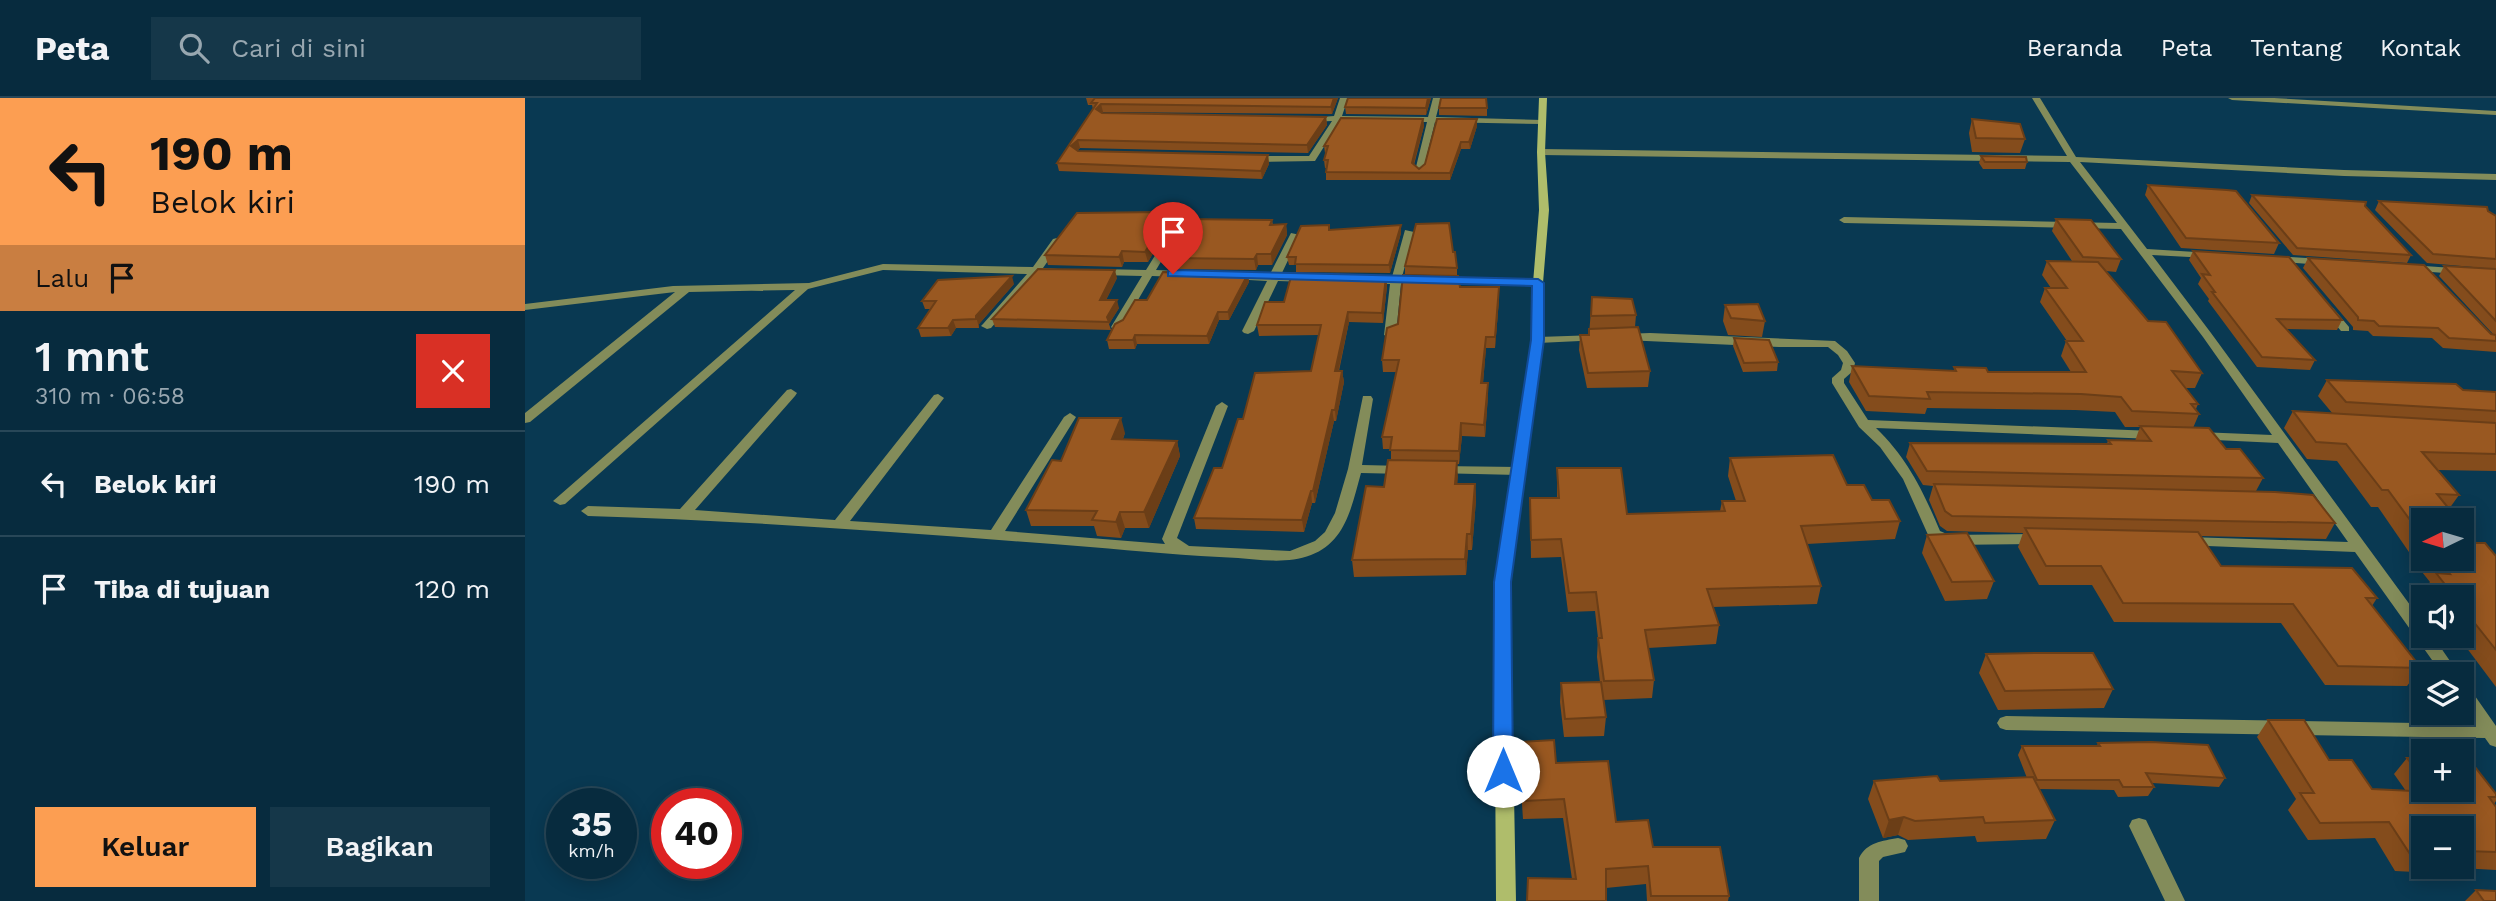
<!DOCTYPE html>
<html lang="id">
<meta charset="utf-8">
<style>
:root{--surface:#072b3e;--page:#153749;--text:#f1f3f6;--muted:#98a7b0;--line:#284758;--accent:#fc9e52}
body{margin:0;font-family:"Work Sans",sans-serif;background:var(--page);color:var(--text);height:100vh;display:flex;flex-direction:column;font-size:26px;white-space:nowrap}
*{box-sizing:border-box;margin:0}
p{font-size:23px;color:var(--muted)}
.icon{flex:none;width:38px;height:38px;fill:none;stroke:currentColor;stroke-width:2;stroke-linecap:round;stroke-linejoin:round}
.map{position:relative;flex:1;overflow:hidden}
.drawer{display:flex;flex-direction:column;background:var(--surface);width:525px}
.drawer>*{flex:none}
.top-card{background:#fc9e52;color:#111;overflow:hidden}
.needle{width:46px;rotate:265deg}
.tools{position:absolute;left:1886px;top:410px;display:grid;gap:14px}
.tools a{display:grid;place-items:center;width:63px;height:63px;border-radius:0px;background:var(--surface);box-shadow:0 4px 18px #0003,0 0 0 2px var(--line);font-size:35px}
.speed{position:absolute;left:21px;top:690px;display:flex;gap:14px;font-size:35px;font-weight:700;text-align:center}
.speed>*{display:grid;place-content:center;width:91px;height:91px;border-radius:50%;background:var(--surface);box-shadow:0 4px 18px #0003,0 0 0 2px var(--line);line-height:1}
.speed small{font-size:18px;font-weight:400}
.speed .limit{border:10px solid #d22;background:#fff;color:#111}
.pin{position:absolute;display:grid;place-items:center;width:60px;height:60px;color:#fff;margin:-72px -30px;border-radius:50% 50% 50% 0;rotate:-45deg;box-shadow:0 0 7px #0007}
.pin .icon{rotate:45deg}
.me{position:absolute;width:77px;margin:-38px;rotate:0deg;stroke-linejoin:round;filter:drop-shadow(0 0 5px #0008)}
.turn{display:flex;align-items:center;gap:24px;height:147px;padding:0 35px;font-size:32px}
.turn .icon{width:91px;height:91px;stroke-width:2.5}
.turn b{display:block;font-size:49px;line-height:60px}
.then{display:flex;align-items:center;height:66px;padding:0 35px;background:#0003;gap:14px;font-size:26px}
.round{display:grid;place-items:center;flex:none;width:74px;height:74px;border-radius:0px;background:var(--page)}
.head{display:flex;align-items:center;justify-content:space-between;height:119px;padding:0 35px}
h1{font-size:42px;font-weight:600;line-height:52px}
.cta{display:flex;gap:14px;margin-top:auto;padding:14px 35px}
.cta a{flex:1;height:80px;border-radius:0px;background:var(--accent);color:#111;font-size:28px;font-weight:600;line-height:80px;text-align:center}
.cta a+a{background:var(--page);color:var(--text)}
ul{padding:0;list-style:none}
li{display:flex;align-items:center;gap:21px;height:105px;padding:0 35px;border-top:2px solid var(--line)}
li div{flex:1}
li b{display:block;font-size:26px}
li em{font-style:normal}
header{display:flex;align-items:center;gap:42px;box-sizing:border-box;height:98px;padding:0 35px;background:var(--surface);border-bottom:2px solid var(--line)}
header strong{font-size:33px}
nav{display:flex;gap:38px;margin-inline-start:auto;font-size:24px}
.search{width:490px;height:63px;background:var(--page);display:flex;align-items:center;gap:18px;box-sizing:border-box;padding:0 24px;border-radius:0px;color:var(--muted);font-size:26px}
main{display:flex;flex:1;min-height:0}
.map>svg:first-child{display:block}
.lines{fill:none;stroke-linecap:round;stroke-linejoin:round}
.street{fill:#838c5a;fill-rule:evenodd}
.secondary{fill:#afbd6b;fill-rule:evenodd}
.wall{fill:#844c1c;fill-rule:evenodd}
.shaded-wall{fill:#6b3e17}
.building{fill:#995821;stroke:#6b3e17;stroke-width:2}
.route{fill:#1a73e8;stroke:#114b97;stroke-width:2}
</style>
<header>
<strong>Peta</strong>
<div class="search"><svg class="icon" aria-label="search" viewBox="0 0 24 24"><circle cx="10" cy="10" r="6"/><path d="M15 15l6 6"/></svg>Cari di sini</div>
<nav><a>Beranda</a><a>Peta</a><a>Tentang</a><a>Kontak</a></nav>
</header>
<main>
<section class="drawer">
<div class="top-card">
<div class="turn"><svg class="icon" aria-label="left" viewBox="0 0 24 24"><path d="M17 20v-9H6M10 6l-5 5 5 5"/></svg><div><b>190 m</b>Belok kiri</div></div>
<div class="then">Lalu<svg class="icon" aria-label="arrive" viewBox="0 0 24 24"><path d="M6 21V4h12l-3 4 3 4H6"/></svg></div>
</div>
<div class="head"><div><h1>1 mnt</h1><p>310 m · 06:58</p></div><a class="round" style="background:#d93025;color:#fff"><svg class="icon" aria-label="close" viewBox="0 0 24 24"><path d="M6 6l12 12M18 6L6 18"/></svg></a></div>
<ul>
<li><svg class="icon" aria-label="left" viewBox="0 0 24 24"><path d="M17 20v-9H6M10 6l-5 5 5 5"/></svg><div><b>Belok kiri</b></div><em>190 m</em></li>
<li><svg class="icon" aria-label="arrive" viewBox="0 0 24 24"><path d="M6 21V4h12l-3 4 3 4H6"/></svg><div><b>Tiba di tujuan</b></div><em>120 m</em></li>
</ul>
<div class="cta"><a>Keluar</a><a>Bagikan</a></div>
</section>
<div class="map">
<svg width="1971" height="803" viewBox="0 0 1971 803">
<rect width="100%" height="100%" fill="#093952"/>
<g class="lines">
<path class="street" d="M815,0H823L817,18L903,19L908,0H916L911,19L1017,22L1021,24L1017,26L910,24L898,73L894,76L890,73L902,24L815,23L790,63L724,64L720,61L724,58H784L807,23L783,24L779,22L783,20L809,18Z
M1507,0H1515L1551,59L1819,72L1971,76V82L1819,78L1555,64L1622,151L1687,155V159L1683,160L1627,157L1686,235L1899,526V537H1907L1934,576H1917L1830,454L1658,447L1656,444L1658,441L1663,439L1823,444L1753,345L1669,341L1667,338L1669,335L1674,334L1747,337L1678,239L1596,131L1319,125L1314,122L1319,119L1592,125L1545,64L1016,57L1012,54L1016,51L1542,58Z
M1703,0H1749L1971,13V17L1707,2Z
M647,130L655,132L631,172L655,173L660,176L655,179L627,178L596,231H588L586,229L617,178L573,177L568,174L573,171L621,172Z
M880,132L889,134L877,179L896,180L901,183L896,186H876L871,237L865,240L859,237L865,186L843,185L838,182L843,179H867Z
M766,135L775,137L756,177L784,178L789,181L784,184L753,183L729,233L723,236L719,235L717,233L742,183L706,181L701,178L706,175L745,176Z
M532,140L537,143L518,170L533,171V175L513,176L466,230L462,231L456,228L458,226L502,176L358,172L283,191L40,406L35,407L28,403L270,192L164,194L5,324L0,325V315L150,194L0,212V206L148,188L284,185L358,166L508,169L528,141Z
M1749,158L1798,161L1803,164L1798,167L1745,163L1744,161Z
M1885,167L1971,173V179L1881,172L1880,170Z
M916,180L1013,182L1018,185L1013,188L912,185L911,183Z
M1804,209L1808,210L1824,229V233H1816L1800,214L1798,212Z
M1125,235L1310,243L1322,253L1330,265L1328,273L1319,281V285L1343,322L1629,333L1636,337L1629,341L1351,330C1383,361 1398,393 1415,433L1424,437L1513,436L1520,441L1513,446L1422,447L1404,439L1378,381L1355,349L1334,329L1307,285V280L1316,272L1318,265L1313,257L1303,249H1254L1099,242L1093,239L1099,236Z
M1072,237L1078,240L1076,242L1013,245L1007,242L1013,239Z
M266,291L272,295L270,298L170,412L310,422L409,297L413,296L419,300L325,423L466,432L539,319L545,315L551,319L480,433L640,446L637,441L691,308L697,304L703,308L652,440L664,448L765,453L790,443L800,434L810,415L823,371L838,298H846L848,301L837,367L880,368L887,372L880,376L836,375C827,407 821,444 786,457C762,466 737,462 713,460C663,458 614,453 565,449C398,436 230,423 63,418L56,413L63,408L155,411L262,292Z
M914,368L993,369L1000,373L993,377L909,375L907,372L909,369Z
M1937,587L1943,588L1971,628V649L1965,647L1960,640L1481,632L1475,630L1472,625L1475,620L1481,618L1950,626L1937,607Z
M1614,720L1621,722L1660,803H1640L1604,728L1607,722Z
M1373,740L1380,742L1383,748L1380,754L1358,759L1354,763V803H1334V760C1342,744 1357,743 1373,740Z"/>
<path class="secondary" d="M1014,0H1022L1020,54L1024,112L1018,185L1019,242L985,484L991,803H971L969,484L1007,242L1008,185L1014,112L1012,54Z"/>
</g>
<path class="wall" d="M561,0H813L807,16L578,14L577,15L801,19L802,27L783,55L555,50L552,53L743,57L744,66L737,81L534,73L532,65L568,11L567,7H563Z
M906,0L901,17L821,16L820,9Z
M914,10H962V18L914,17Z
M898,21L899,28L889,67L894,71L952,28L945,51H936L925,82H801V70H800L799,62L801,55H800L799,48Z
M1447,21L1500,41L1495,55L1447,54L1444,35Z
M1456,58L1502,64L1500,71H1458L1454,65Z
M1623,87L1754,145L1749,156L1656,150L1620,97Z
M1727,97L1840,108L1886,157L1882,165L1768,157L1724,105Z
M1854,103L1963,113L1971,118V171L1902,165L1850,112Z
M635,114L637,121L642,131L623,164H599L597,169L523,167L520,157Z
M1531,121L1596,161L1591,174L1581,173L1623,223L1677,275L1670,290H1660L1673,306L1671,311L1674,316L1668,330L1701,351L1738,380L1731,393L1810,425L1801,441L1675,438L1696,468L1852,500L1847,508L1896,570L1882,588L1800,587L1756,525L1589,524L1567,487H1514L1493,449L1498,435L1422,433L1415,428L1404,402L1408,388L1398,387L1381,359L1385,345L1582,346L1583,342L1610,343L1615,329H1600L1590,314L1550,312L1402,310L1400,316L1341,313L1324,284L1327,268L1429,273V269L1463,274H1546L1536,258L1541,243H1542L1515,204L1520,190H1526L1517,177L1522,163H1547L1527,133Z
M747,122L748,127L761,126L762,137L747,167H733L731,172L646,171L644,164H639L637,153Z
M804,132L876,135L865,175L771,174V167H764L762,159Z
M1668,153L1817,222L1812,232L1761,231L1790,262L1785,272L1732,269L1683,203L1684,201L1673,186L1676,180L1664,162Z
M928,154L932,170V178L880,176V168Z
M1783,160L1968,236L1914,178L1919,168L1971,171V254L1918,250L1907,240L1848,238L1843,233L1828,232V229L1778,170Z
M723,176L724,184L704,222H694L684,246H612L610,251H584L582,242L598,222L622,202Z
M861,178L862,188L858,225L824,224L814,273H817L819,284L811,323H809L790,405H787L779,434L671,431L669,420L697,370L718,321L786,273L794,237L734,238L732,227Z
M592,180L581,202L594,210L584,226L586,232L470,229L467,221Z
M489,186L454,226V230H431L426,238L396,239L393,230L406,211H400L397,203Z
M935,189L974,201L970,250H961L958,285H963V297L960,339L937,338L934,366H932V386H950L951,402L947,452H943L941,477L829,479L827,462L859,389L866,362V351H858L857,339L871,274H858L857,262L873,226Z
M1067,199L1111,217L1110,229L1125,273L1123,289L1062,290L1054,252L1055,237H1064Z
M1200,207L1240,223L1237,239L1203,237L1198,223Z
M1209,240L1253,264L1252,273L1218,274L1208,248Z
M1802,282L1971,294V373L1912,372L1934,397L1924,411L1899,422V460H1937L1951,445L1971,458V589L1932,537H1937V499H1904L1899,492L1905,484L1885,459L1886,457L1853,409H1846L1812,363L1782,361L1759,330L1768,313L1808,316L1793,298Z
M600,335L598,341L652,343L655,358L624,430H600L596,440L572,438L569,428H506L501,412L536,363Z
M1205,360L1322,387L1347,402L1375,423L1370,441L1282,446L1296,488L1292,506L1188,509L1194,527L1191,546L1123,550L1129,582L1127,600L1078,602L1081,619L1079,638L1039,639L1035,604L1036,585L1075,584L1072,559L1073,540L1070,513L1043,514L1036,459L1006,460L1005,400H1032V370L1102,416L1195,413L1197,403H1211L1203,378Z
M1402,437L1469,483L1462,501L1420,503L1397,455Z
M1461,556L1588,591L1579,610L1473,612L1454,575Z
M1743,622L1804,662L1847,691L1881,693L1869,676L1882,660H1899V691H1937L1971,696V703L1969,706L1971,709V772L1935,770L1930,776L1870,773L1850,740L1783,742L1763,712L1771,701L1732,639ZM1899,730H1937V768H1899Z
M995,644L1031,665L1091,724L1204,798L1203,803H1122L1121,786L1081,790L1047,781L1038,720L998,721L994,662Z
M1573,645L1700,680L1694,689L1627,685L1629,689L1623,698L1593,699L1589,692L1514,691L1530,722L1521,741L1452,744L1450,738L1383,742L1373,737L1358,740L1343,701L1349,683H1415L1502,680L1493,657L1497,648H1572Z
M1951,792L1971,803H1940Z"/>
<path class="shaded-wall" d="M809,0H813L807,16L806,9Z
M903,0H906L901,17V10Z
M576,6L578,14L573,19L571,11Z
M801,19L802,27L783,55L782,47Z
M898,21L899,28L887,72V65Z
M952,21V28L945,51L944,44Z
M553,42L555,50L548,56L546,48Z
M936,44V51L925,82V75Z
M743,57L744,66L737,81L736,73Z
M640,121L642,131L623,164L620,154Z
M761,126L762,137L747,167L746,156Z
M876,127V135L865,175L864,167Z
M597,153L599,164L597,169L594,159Z
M732,156L733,167L731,172L729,161Z
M590,172L592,180L577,210L575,202Z
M723,176L724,184L704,222L703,214Z
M487,178L489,186L454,226V230L451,218Z
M861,178L862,188L858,225L857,215Z
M974,189V201L970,250V239Z
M592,202L594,210L584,226L582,219Z
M693,214L694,222L684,246L682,238Z
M823,214L824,224L811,284L810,273Z
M428,222L431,230L426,238L423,230Z
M610,237L612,246L610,251L608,242Z
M961,239V250L957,297L956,285Z
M817,273L819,284L811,323L810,312Z
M963,285V297L960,339L959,327Z
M807,312L809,323L790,405L788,393Z
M596,320L600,335L592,356L587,341Z
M936,325L937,338L934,366V353Z
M652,343L655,358L624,430L619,414Z
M932,363L933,379L931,402L930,386Z
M950,386L951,402L947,452L946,436Z
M786,393L787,405L779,434L777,422Z
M595,414L600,430L596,440L591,424Z
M942,436L943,452L941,477L940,461Z
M1379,719L1373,737L1358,740L1364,722Z"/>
<path class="building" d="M570,0H809L806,9L576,6L571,11L577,15L801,19L782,47L553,42L546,48L553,53L743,57L736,73L532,65L572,5H566Z
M823,0H903L901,10L820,9Z
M916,0H961L962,10H914Z
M816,20L898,21L887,65L894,71L900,66L912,21H952L944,44H936L925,75L801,74L803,62H799L803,48H799Z
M1447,21L1495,26L1500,41L1451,40Z
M1456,58L1501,59L1502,64H1460Z
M1623,87L1702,92L1711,93L1754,145L1661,140Z
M1727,97L1841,104L1840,108L1886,157L1772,150Z
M1854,103L1962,109L1963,113L1971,118V161L1908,156Z
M635,114L631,122L640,121L620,154L597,153L594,159L520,157L552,115Z
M655,121L747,122L745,127L761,126L746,156H732L729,161L643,160L647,153H637Z
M1531,121L1566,122L1596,161L1558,159Z
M924,125L928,154H930L932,170L880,168L891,126Z
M804,127V132L876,127L864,167L770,166L771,159H762L776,128Z
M1668,153L1764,159L1817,222L1752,221L1790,262L1737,259L1687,194H1690L1677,176L1685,177Z
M1783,160L1899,167L1966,236L1971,237V243L1924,240L1913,230L1854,228L1849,223L1833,222V219Z
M1522,163L1573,164L1623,223L1641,224L1677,275L1647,273L1673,306H1666L1674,316L1607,313L1596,299L1556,296L1402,294L1405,301L1344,298L1327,268L1431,273L1429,269L1461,270L1463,274H1561L1541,243H1558L1520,190H1542Z
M1919,168L1971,171V223Z
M513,171L590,172L575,202H592L582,219L584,224L467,221Z
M638,174L723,176L703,214H693L682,238L610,237L608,242H582L590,226L598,222L610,202H622Z
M767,175L861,178L857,215L823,214L810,273H817L810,312H807L788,393H786L777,422L669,420L689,370H697L713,321H718L730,275L786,273L796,227H732L740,204H759Z
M878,177L933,178L935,189H974L970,239H961L956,285H963L959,327L936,325L934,353L865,352L867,339H857L874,262H857L862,230L873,226Z
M487,178L451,218V221L428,222L423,230H393L411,203H397L413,182Z
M1067,199L1107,201L1111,217L1066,218Z
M1233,206L1240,223L1206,220L1200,207Z
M1113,229L1125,273L1063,275L1055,237H1064V231Z
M1209,240L1244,242L1253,264L1219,265Z
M1802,282L1931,286L1938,292L1971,294V313L1821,304Z
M1768,313L1971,325V356L1897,354L1934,397L1912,396L1933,422H1899V441L1863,392H1857L1821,346L1791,344Z
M554,320H596L587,341L652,343L619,414H595L591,424L567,422L572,413L501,412L527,362L536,363Z
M1615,328L1684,330L1701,351H1715L1738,380L1402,373L1385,345L1586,346L1583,342L1626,343Z
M1308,357L1322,387H1339L1347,402H1364L1375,423L1276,428L1296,488L1182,491L1194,527L1120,532L1129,582L1079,583L1073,540H1077L1071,494L1044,495L1036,441L1006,442L1005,400H1034L1032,370H1096L1102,416L1200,413L1197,403H1220L1205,360Z
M863,362L932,363L930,386H950L946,436H942L940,461L827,462L841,388L859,389Z
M1409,386L1750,394L1788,397L1810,425L1427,418L1420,413Z
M1937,427L1951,445H1960L1971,458V552L1937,509V499H1930L1911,475L1925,476L1912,460H1937Z
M1500,430L1673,434L1696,468L1827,470L1852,500H1841L1896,570L1813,568L1768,506L1598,505L1576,468H1521Z
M1442,435L1469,483L1427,484L1402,437Z
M1512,555H1568L1588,591L1480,593L1461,556Z
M1076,584L1081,619L1040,621L1036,585Z
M1743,622H1779L1804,662H1827L1847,691L1908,694L1906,691H1937V660H1943L1971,696V699H1964L1971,709V754L1941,753L1946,759H1937V730H1899V757L1885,756L1864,724L1795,725L1775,695H1789Z
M1029,642L1031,665L1083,663L1091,724L1123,722L1128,749H1195L1204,798H1126L1123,768L1081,771V803H1002L1003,780L1051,781L1039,701L998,703L995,644Z
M1626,644L1683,647L1700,680L1621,675L1629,689H1598L1594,682H1512L1497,648H1575L1573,645Z
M1882,660H1899V682Z
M1412,678L1415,683L1508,679L1530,722L1460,725L1458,719L1390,723L1379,719L1364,722L1349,683Z
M1951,792L1971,793V803H1959Z"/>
<path class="route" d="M648,172L1013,181L1019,185V242L986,484L988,673L985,679L978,682L971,679L968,673L969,484L1006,242L1007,188L643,178V173Z"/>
</svg>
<div class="tools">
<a><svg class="needle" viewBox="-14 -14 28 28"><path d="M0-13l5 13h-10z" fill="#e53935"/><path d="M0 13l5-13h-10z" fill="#98a7b0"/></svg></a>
<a><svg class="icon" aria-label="sound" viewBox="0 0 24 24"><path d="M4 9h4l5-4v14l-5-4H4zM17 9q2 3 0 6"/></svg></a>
<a><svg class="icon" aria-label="layers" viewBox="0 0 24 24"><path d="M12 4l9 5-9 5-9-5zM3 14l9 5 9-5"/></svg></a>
<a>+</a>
<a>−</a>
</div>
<div class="speed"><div>35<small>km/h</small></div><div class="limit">40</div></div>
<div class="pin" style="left:648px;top:176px;background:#d93025"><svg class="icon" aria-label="arrive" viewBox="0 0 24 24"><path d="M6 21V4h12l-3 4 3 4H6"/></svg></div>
<svg class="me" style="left:978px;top:673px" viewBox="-20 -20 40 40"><circle r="19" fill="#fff"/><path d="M0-13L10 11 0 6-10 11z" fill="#1a73e8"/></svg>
</div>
</main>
